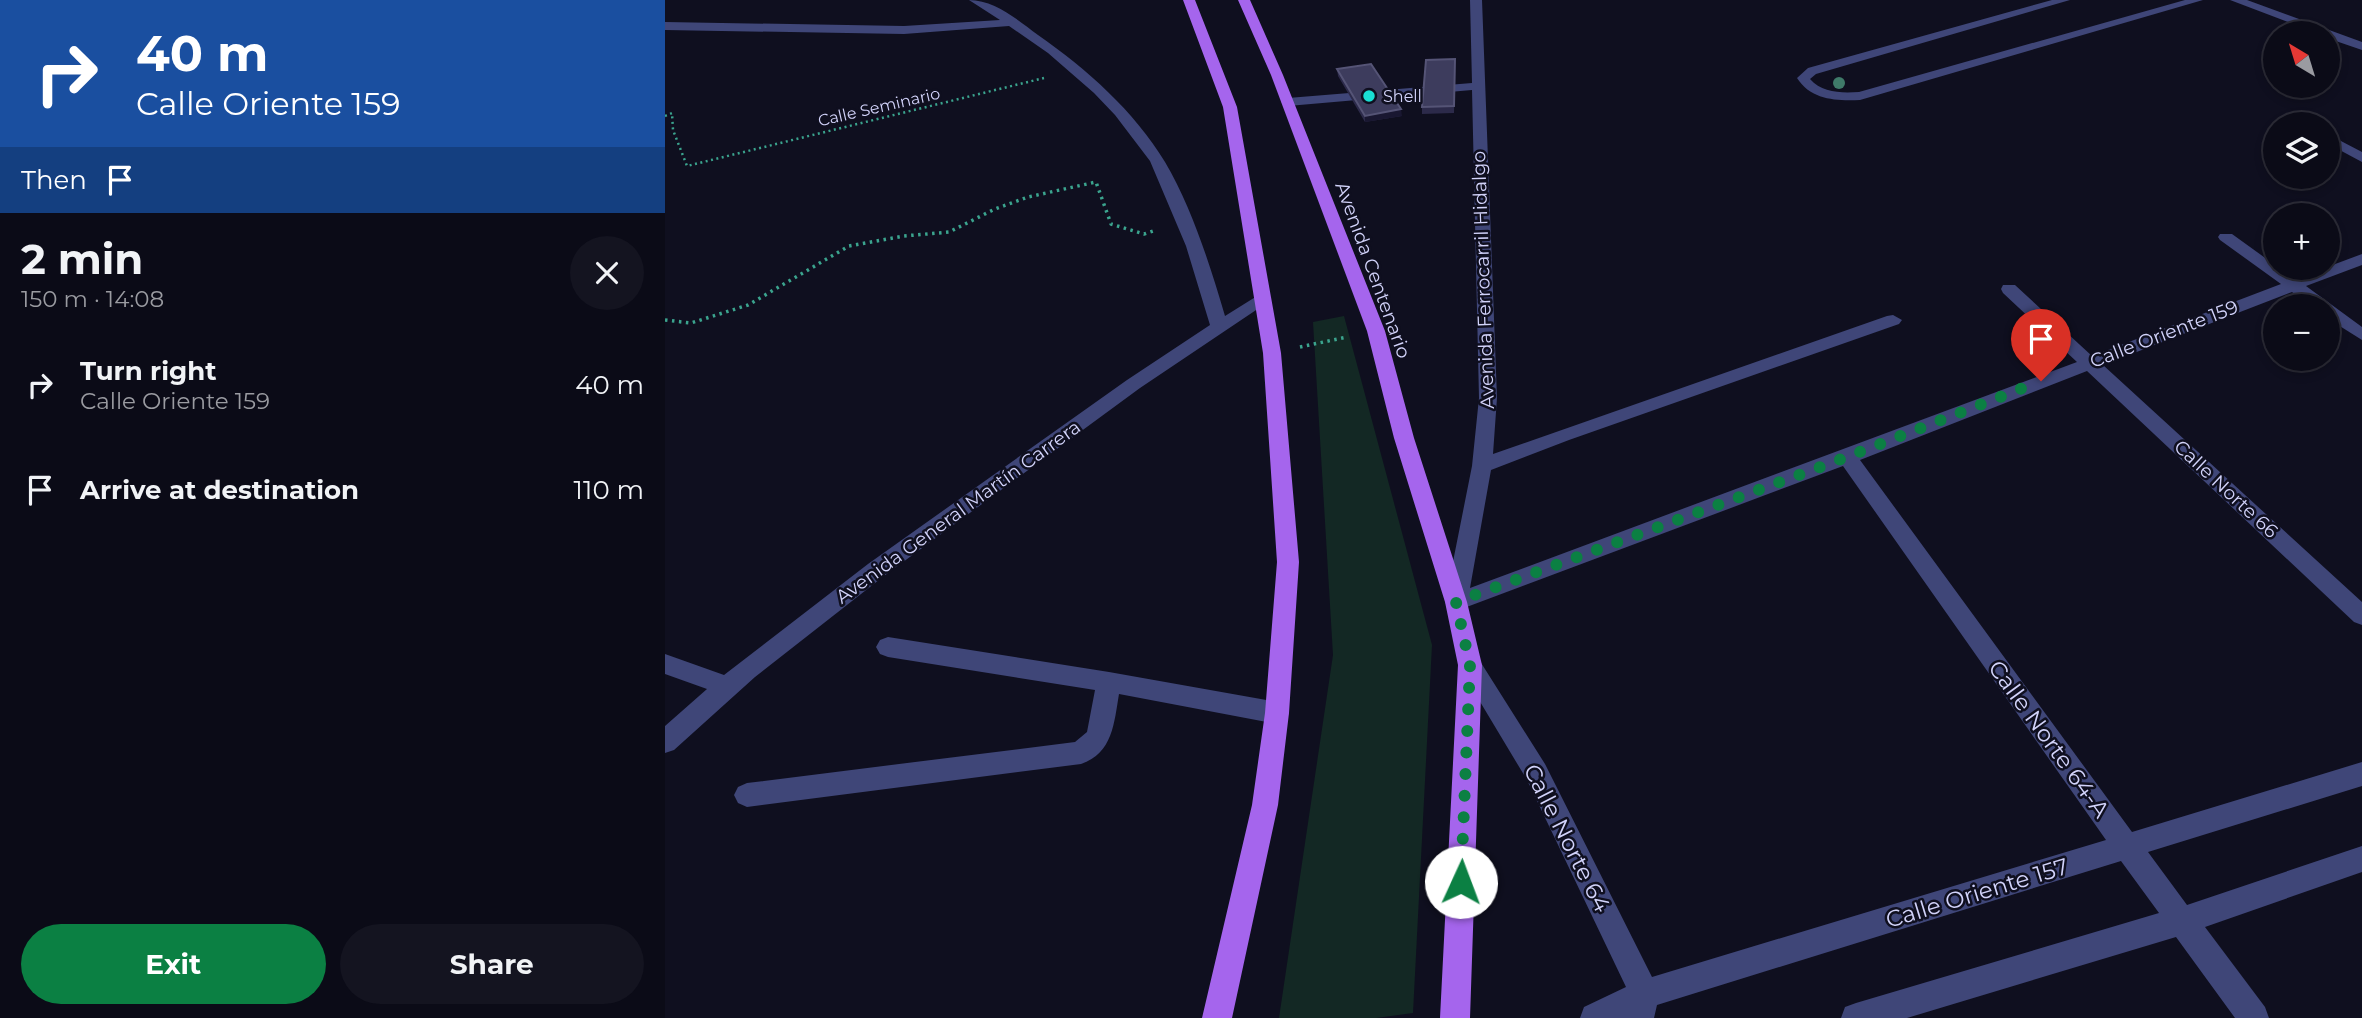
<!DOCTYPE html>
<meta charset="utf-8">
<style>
:root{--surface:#0b0b17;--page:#141420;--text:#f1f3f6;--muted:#9a9ba1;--line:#2b2b36;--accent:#0b8043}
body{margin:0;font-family:Montserrat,sans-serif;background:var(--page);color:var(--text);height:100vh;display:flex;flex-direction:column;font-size:26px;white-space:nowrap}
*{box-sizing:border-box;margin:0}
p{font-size:23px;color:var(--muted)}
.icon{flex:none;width:38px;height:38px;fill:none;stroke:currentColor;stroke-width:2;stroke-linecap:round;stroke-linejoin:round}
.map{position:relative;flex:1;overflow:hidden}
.details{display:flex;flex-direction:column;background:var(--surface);width:665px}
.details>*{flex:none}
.guide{background:#1a4fa0;color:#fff;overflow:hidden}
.needle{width:46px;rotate:322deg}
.tools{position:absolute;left:1598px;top:21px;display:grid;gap:14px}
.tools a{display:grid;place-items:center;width:77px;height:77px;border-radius:50%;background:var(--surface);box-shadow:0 4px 10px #0003,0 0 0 2px var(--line);font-size:35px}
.pin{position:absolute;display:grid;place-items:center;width:60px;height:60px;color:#fff;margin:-72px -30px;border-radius:50% 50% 50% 0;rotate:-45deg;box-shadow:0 0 7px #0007}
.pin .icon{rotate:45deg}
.me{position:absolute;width:77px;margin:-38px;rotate:2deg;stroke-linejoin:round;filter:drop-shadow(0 0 5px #0008)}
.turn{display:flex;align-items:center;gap:24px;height:147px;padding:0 21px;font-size:32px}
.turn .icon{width:91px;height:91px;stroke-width:2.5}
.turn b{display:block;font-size:49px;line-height:60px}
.then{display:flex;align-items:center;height:66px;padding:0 21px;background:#0003;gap:14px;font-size:26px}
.round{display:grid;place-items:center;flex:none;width:74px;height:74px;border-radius:37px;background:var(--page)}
.head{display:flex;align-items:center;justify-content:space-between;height:119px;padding:0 21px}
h1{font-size:42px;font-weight:700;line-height:52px}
.cta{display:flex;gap:14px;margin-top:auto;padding:14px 21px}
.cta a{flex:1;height:80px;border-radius:42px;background:var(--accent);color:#fff;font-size:28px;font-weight:700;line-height:80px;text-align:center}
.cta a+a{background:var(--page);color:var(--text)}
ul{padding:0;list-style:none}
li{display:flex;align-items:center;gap:21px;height:105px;padding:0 21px}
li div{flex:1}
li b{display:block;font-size:26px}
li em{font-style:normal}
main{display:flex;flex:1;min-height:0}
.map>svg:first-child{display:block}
.green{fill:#132824}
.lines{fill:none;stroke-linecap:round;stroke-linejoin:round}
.path-far1{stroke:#3ba48e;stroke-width:2.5;stroke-dasharray:2 3.5;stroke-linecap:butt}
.path{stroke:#3ba48e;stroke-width:3.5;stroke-dasharray:2.5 4.5;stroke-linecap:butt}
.minor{fill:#3f4678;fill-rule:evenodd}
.major{fill:#a565ed;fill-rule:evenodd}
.tree{fill:#3f7a69}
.wall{fill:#2c2a4a}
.shaded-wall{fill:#191731}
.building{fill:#3d3c5d;stroke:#555476;stroke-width:2}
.route{stroke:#0b8043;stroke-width:12;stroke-dasharray:0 21.6}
.poi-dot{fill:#19ded3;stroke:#0f0f1f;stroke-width:2.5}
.labels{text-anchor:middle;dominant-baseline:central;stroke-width:5;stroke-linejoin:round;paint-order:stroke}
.far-poi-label{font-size:16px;fill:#d2d3fa;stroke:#0f0f1f;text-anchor:start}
.far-street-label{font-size:16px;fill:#d2d3fa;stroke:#0f0f1f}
.street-label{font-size:19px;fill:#d2d3fa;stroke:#0f0f1f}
.near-street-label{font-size:23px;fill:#d2d3fa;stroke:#0f0f1f}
</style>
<main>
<section class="details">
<div class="guide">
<div class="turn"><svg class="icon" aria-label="right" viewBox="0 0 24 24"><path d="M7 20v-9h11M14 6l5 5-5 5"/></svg><div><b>40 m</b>Calle Oriente 159</div></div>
<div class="then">Then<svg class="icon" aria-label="arrive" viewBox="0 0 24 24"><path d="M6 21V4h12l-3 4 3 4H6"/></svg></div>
</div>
<div class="head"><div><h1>2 min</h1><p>150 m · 14:08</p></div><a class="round"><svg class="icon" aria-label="close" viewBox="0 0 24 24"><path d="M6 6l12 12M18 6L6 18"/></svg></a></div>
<ul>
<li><svg class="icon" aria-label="right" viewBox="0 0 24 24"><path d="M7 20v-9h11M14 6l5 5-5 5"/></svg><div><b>Turn right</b><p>Calle Oriente 159</p></div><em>40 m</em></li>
<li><svg class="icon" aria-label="arrive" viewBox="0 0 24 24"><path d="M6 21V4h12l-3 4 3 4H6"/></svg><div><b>Arrive at destination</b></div><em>110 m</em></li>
</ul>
<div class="cta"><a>Exit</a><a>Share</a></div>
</section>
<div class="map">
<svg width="1697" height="1018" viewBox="0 0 1697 1018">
<rect width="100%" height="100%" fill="#0f0f1f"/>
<path class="green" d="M679,316L767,645L748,1013L711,1018H614L668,655L648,322Z"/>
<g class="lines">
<path class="path-far1" d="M0,116L7,113L8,130L22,166L379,78"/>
<path class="path" d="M0,320L26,323L83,305L184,246L239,236L284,232L330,209L363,197L431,182L446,224L479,234L491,230
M635,347L682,337"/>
<path class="minor" d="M304,0C330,0 354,21 373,35C422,69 469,111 500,162C527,208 545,265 560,316L592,296L598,295L606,300L475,388L219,576L90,677L9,750L0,753V726L42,689L0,674V654L59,675L203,564L462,380L545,325L521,246L485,161L450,115L429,93L383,53L344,26L239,34L0,30V22L239,26L335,20Z
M805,0H817L832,398L828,454L1222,316L1228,315L1237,320L1234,324L904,440L826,470L805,588L1412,362L1338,293L1336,289L1338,285H1350L1427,356L1616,284L1555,240L1553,237L1555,234H1567L1610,265V268H1614L1630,279L1697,254V265L1641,286L1697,327V340L1662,318V306H1646L1627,292L1438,365L1697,602V625L1689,622L1422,371L1195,460L1467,832L1697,762V786L1483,852L1522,905L1697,846V872L1540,927L1600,1007L1604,1018H1570L1511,937L1242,1018H1176L1180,1007L1191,1003L1494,913L1456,861L992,1005L989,1018H915L919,1007L961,987L862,780L793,665L797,658L805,655L813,658L880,764L987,977L1441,840L1178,466L799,608L791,611L783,608L780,602L807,466L814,398L807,90L623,106L616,102L623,98L807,83Z
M1387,0H1405L1151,74L1145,79C1157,93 1176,93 1194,92L1520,0H1538L1195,100C1171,101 1146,100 1132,78L1143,68Z
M1565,0H1582L1697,42V50L1662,38V33H1652Z
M1674,140L1697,152V162L1669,147L1667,144Z
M223,637L444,672L612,702L621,705L624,713L621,721L612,724L454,694C449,723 448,753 416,764L82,807L73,803L69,795L73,787L82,783L410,742L422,732L430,690L223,657L215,654L211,647L215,640Z"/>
<path class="major" d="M518,0H530L572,107L616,353L634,562L624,713L613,805L567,1018H537L587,805L600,713L612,562L598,353L558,107Z
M573,0H585L618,75L720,331L749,438L802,602L817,665L805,1018H775L793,665L780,602L729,438L702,331L606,75Z"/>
</g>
<circle class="tree" cx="1174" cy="83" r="6"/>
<path class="wall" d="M790,66L789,113L757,114V107Z
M672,69L737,116L700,122L673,76Z"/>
<path class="shaded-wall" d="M736,109L737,116L700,122V116Z"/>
<path class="building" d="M790,59L789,106L757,107L761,60Z
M706,64L736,109L700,116L672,69Z"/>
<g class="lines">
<path class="route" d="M796,882L805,665L791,602L1182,457L1376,381"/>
</g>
<circle class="poi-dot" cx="704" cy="96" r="7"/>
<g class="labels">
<g class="far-poi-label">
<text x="718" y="96">Shell</text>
</g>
<g class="far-street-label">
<text transform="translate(214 107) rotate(-13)">Calle Seminario</text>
</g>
<g class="street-label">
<text transform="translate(708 270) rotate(70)">Avenida Centenario</text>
<text transform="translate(818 280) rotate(-92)">Avenida Ferrocarril Hidalgo</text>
<text transform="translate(1499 334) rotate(-21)">Calle Oriente 159</text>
<text transform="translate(1561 489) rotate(43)">Calle Norte 66</text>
<text transform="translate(293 512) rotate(-36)">Avenida General Martín Carrera</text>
</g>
<g class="near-street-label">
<text transform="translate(1384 739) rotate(54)">Calle Norte 64-A</text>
<text transform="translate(902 838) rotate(63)">Calle Norte 64</text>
<text transform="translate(1312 893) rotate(-17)">Calle Oriente 157</text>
</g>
</g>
</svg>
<div class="tools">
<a><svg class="needle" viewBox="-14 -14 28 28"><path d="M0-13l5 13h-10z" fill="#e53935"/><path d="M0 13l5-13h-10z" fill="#9a9ba1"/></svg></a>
<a><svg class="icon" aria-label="layers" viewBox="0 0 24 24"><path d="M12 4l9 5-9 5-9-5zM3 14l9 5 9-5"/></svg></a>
<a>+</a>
<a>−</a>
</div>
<div class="pin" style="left:1376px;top:381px;background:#d93025"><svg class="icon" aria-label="arrive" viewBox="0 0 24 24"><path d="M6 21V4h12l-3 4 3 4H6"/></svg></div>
<svg class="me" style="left:796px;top:882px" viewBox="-20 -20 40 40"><circle r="19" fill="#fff"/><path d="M0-13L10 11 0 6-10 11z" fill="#0b8043"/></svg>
</div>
</main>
